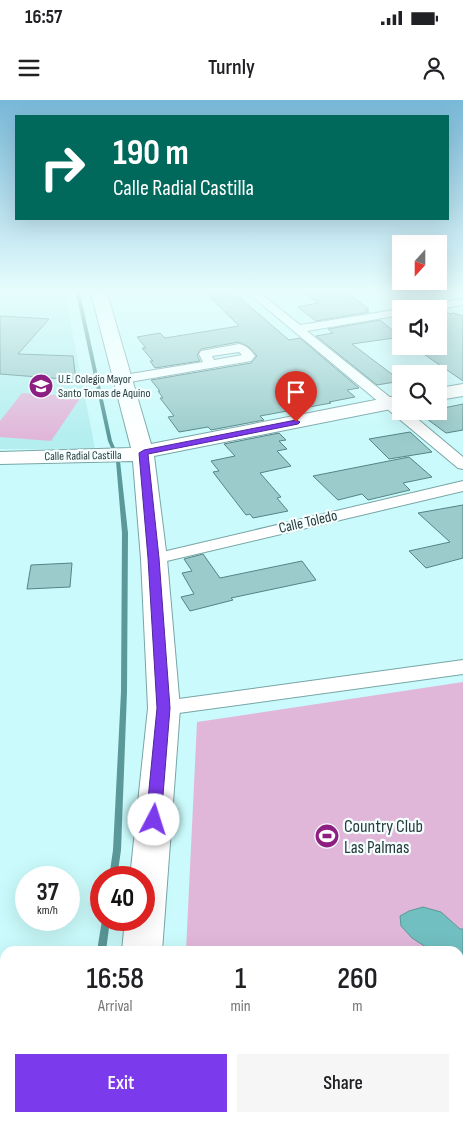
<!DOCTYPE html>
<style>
:root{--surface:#fff;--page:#f6f6f6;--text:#202124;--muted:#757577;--accent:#7c3aed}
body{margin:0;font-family:"Sofia Sans Condensed",sans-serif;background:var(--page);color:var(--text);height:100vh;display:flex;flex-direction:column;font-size:19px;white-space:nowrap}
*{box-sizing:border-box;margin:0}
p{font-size:16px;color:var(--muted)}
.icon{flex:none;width:28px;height:28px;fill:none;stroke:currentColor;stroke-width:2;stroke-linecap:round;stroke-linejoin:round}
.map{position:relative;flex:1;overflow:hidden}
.drawer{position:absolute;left:0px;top:846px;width:464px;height:176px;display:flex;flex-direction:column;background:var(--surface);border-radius:15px 15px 0 0;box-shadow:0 5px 20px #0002}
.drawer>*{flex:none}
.banner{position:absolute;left:15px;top:15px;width:434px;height:105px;border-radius:0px;box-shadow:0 5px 20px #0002;background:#00695c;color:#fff;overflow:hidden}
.needle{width:32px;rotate:201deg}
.tools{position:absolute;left:392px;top:135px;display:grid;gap:10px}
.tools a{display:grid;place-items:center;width:55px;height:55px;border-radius:0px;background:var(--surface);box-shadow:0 5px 20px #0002;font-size:25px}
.speed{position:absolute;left:15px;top:766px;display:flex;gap:10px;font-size:25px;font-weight:700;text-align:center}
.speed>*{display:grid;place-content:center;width:65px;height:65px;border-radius:50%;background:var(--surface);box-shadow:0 5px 20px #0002;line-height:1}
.speed small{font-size:12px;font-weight:400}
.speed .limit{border:8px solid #d22;background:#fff;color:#111}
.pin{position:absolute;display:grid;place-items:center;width:42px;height:42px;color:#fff;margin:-51px -21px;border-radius:50% 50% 50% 0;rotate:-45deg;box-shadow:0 0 5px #0007}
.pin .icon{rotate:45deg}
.me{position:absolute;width:55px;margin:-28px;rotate:5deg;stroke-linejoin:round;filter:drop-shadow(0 0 4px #0008)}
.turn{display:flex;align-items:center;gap:18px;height:105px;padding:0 15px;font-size:22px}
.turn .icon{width:65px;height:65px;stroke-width:2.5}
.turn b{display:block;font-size:35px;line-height:42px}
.eta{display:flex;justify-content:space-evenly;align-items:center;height:85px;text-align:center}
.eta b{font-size:30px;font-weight:600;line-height:35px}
.action{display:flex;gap:10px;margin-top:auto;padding:10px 15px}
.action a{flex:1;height:58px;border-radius:0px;background:var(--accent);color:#fff;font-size:20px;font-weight:600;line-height:58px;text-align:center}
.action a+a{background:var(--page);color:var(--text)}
.status{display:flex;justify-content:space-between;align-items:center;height:35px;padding:0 25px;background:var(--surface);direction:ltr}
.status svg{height:14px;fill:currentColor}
header{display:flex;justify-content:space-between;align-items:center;height:65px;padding:0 15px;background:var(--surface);font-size:22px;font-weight:600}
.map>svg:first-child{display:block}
.built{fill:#b5eeef}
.green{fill:#e1b7d9}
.water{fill:#71bfc1;stroke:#5b9899}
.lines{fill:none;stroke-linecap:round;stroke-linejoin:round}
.stream{fill:#5b9899;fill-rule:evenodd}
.building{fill:#9ccbcb;stroke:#578384}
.street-casing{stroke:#78a5a6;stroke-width:2}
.secondary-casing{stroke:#78a5a6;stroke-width:2}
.street{fill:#fff;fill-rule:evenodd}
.secondary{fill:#fff;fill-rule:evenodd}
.route{fill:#7c3aed;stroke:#51269a}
.labels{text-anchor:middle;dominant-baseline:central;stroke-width:4.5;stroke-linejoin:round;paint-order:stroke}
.far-poi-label{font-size:12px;fill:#293c3c;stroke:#f6ffff;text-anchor:start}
.far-street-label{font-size:12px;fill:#293c3c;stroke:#f6ffff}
.street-label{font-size:15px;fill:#293c3c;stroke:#f6ffff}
.near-poi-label{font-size:18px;fill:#293c3c;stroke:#f6ffff;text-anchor:start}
</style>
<div class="status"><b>16:57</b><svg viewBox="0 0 49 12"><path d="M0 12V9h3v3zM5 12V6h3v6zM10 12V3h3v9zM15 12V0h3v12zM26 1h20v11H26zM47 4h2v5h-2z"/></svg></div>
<header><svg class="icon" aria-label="menu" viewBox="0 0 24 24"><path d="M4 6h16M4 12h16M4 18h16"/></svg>Turnly<svg class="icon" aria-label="person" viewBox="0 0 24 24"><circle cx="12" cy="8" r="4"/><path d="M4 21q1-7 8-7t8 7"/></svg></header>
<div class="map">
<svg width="463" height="1022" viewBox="0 0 463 1022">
<rect width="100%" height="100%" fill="#cafafb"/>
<path class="built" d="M0,193H65L95,349H0Z"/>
<path class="green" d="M22,293L81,297L51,341L0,337V321Z
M463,582V1022H177L178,1018H459V851H186L197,622Z
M0,934L5,936V1018H11L10,1022H0Z"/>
<path class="water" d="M423,807L441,812L460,829H463V882L459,881V851H432L412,838L401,826L400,816L409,811Z
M463,1008V1022H221L222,1018H459V1009Z"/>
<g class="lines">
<path class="stream" d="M76,193H80L112,341L116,350L114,351L112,350L108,341Z
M116,360H118L120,361L128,433L127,592L121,750L117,778H109L113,750L121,592L122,433L116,361Z
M102,820H110L106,851H97Z
M70,1018H80L79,1022H69Z"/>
</g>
<path class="building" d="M206,193H234L289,240L300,238L359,288L347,290L355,297L329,302L331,303L260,316L264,320L211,330L208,327L179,332L168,317L174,316L160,298H163L158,291H160L151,280L251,263L257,256L249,247L239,242L201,249L197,255L200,261L155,268L150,261H153L142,248H146L137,237L160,233L165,238L239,226Z
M305,193H347L369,209L365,210L369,212L316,221L298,207L318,203Z
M445,210L450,214L453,213L463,216V281L412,246H439V211Z
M0,216L49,219L18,254L73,256L76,280L0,274Z
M380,220L401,237L352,244L401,281L377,285L316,236L333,233L328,229Z
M463,304V330L446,333L419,313L439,311V309Z
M410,332L432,352L389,359L369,339Z
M279,333L286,340L279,341L287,349L277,351L291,366L260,373L281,397L277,398L288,411L253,418L250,414L246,415L213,372L219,371L211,361L235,356L224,344Z
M409,357L432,377L403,383L410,390L368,400L362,394L338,400L313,376Z
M463,405V458L426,468L409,451L450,442L418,413Z
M203,454L220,478L302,461L316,480L231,498L233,500L190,511L181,497L194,494L182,473L192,471L184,459Z
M72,463L70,487L27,489L31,465Z"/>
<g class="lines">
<defs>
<path id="street" d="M248,193H260L300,225L401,209V215L307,231L401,306V311H408L463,357V369L458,368Z
M463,199V205L439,209H417L422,206Z
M239,244C247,246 250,249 255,256L251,261L124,283L118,279L124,275L203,262L199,254L201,251ZM239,252L242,255L214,260L212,256Z
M463,381V391L154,464L148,463L145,459L148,455L154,454Z
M463,560V574L164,615L156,613L153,608L156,603L164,601Z
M0,884H5V912H0Z"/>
<path id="secondary" d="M91,193H107L151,344L401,295V307L154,356L167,459L180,608L162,851H122L125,820H144V778H130L148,608L141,459L133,361L0,364V352L131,348Z
M463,284V296L439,300V288Z
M103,1018H149L150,1022H102Z"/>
</defs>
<use href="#street" class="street-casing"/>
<use href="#secondary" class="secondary-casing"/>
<use href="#street" class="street"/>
<use href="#secondary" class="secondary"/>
</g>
<linearGradient id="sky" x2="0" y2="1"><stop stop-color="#78b8d8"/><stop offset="0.57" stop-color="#e7fdfd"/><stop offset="1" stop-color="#e7fdfd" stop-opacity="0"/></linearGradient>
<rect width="463" height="336" fill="url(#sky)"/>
<path class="route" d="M296,320L300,322L298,324L148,354L159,458L170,608L161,720L159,725L154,726L148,725L146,720L157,608L148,458L139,353L144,350Z"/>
<defs>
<symbol id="school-disc" viewBox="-11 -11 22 22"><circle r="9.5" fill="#8e1f82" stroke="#f6ffff"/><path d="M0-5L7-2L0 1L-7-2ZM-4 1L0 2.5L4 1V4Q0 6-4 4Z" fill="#fff"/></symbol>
<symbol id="stadium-disc" viewBox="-11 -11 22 22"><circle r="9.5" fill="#8e1f82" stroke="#f6ffff"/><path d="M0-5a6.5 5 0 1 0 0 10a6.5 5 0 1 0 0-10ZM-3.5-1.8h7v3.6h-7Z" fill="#fff"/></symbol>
</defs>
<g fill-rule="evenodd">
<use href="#school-disc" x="27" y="272" width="28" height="28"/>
<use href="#stadium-disc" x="313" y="722" width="28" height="28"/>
</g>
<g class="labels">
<g class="far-poi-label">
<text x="58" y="279">U.E. Colegio Mayor<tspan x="58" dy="14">Santo Tomas de Aquino</tspan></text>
</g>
<g class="far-street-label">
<text transform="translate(83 356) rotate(-1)">Calle Radial Castilla</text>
</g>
<g class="street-label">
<text transform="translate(308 422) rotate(-13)">Calle Toledo</text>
</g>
<g class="near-poi-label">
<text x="344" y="726">Country Club<tspan x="344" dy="21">Las Palmas</tspan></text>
</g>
</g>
</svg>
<div class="tools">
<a><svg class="needle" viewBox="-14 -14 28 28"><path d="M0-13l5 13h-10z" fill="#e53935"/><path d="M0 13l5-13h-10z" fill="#757577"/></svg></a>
<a><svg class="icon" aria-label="sound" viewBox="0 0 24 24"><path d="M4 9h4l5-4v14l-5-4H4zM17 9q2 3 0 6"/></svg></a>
<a><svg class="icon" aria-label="search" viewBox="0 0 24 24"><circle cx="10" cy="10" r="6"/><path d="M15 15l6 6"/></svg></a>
</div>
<div class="speed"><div>37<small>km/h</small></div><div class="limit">40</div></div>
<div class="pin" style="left:296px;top:322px;background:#d93025"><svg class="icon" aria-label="arrive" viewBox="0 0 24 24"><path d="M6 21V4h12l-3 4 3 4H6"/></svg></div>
<svg class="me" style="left:154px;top:720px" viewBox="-20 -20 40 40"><circle r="19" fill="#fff"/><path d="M0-13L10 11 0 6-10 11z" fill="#7c3aed"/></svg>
<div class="banner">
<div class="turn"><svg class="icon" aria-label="right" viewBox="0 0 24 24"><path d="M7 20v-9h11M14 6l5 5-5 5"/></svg><div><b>190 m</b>Calle Radial Castilla</div></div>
</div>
<section class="drawer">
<div class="eta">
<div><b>16:58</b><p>Arrival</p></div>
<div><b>1</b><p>min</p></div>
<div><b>260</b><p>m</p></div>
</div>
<div class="action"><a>Exit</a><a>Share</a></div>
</section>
</div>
